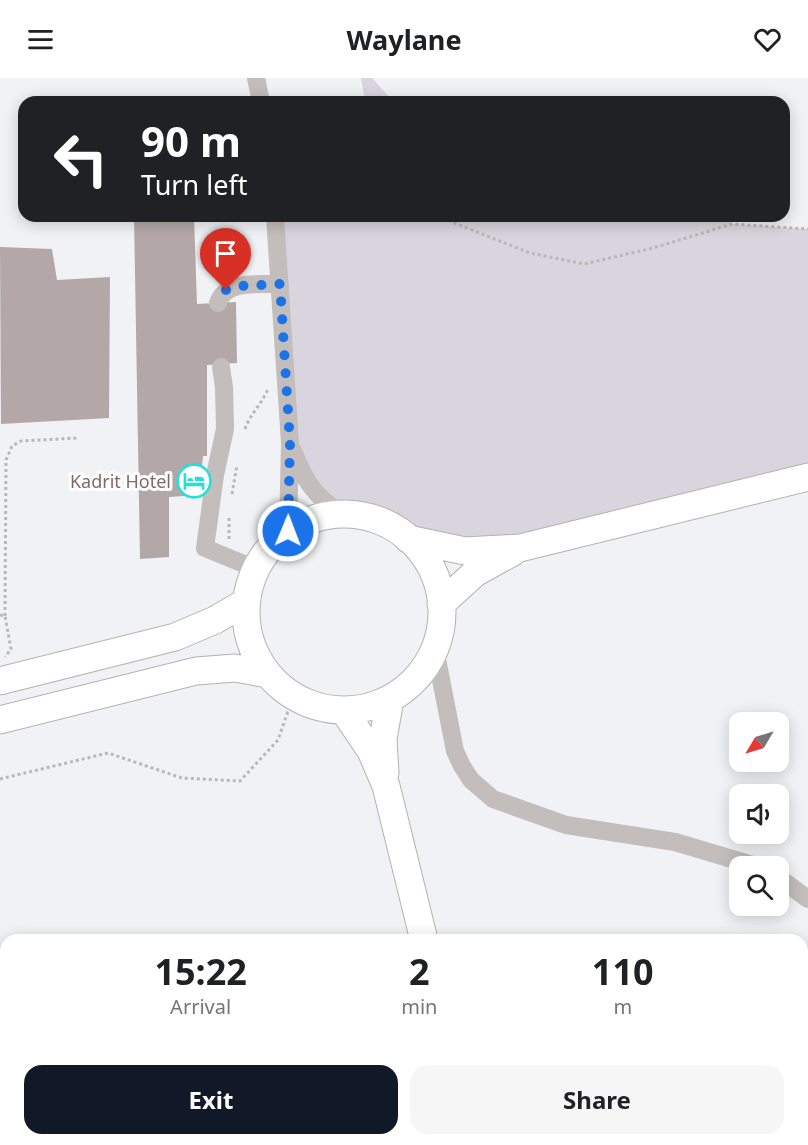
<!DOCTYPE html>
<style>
:root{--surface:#fff;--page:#f6f6f6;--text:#202124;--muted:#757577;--accent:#111827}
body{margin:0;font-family:"Noto Sans",sans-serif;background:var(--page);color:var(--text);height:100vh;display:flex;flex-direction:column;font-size:22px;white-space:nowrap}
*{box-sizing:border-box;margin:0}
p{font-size:20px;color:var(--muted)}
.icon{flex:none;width:33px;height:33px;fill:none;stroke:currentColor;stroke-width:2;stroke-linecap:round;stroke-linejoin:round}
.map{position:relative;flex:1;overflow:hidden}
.drawer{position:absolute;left:0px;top:856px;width:808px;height:212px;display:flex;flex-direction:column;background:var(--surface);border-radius:18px 18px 0 0;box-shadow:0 3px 15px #0003}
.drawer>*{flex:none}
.guide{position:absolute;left:18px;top:18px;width:772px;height:126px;border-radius:18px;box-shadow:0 3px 15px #0003;background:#202124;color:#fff;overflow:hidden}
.needle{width:39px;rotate:232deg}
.fabs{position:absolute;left:729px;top:634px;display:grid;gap:12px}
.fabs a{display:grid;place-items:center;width:60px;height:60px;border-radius:12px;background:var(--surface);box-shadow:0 3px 15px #0003;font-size:30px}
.pin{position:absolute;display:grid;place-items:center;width:51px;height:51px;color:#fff;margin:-62px -26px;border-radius:50% 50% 50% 0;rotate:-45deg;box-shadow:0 0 6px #0007}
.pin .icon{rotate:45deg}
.me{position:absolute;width:66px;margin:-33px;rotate:1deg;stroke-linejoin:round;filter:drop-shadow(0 0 4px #0008)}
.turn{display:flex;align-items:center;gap:21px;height:126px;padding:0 24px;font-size:27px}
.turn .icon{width:78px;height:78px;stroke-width:2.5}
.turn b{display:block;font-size:42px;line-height:51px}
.eta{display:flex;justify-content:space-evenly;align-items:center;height:102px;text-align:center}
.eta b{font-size:36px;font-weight:700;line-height:42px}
.cta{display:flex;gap:12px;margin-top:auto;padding:12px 24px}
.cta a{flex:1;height:69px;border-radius:18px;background:var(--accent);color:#fff;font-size:24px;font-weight:700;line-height:69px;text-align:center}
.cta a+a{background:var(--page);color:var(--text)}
header{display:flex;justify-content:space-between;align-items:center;height:78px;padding:0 24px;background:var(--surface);font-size:27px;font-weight:700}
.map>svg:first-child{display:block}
.green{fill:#d8d5de}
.building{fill:#b3a8a7}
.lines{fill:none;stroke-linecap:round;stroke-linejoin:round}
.highway-casing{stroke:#b6b0af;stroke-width:29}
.path{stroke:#bbb7b6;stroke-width:3;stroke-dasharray:3 3;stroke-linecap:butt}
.minor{stroke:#c3bdbb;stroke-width:18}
.highway{stroke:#fff;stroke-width:27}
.route{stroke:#1a73e8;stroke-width:10;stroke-dasharray:0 18}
.labels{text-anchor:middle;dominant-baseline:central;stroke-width:6;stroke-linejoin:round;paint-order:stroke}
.poi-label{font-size:18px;fill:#816964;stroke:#fff;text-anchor:end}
</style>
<header><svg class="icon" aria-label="menu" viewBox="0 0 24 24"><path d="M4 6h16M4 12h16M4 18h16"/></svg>Waylane<svg class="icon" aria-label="heart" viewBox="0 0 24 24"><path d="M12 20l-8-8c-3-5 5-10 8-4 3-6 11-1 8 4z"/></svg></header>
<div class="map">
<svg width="808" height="1067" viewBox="0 0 808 1067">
<rect width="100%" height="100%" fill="#f1f2f5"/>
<path class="green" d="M361,0H372L394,24H365Z
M275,138H725L732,146L808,151V399L520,470L408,461L387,444L342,436L290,365Z"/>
<path class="building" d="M134,138H194L197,226L236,224L237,285L207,287V378H203L199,417L169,419V479L140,481Z
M0,169L52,171L57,202L110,199L109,340L1,346Z"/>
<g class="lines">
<defs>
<path id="highway" d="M246 534a98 98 0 1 1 196 0a98 98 0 1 1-196 0Z
M408,461L465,473L520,470L808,399
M441,526L475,495L513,474
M0,603L175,559L215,542L246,524
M344,633L371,673L386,708L424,862
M0,642L196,593L235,590L268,596
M385,695L383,661L390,621
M474,1062L476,1067
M418,1067L420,1062"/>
</defs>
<use href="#highway" class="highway-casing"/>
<path class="path" d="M437,138L530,175L584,186L653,170L732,146L808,151
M245,351C250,336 262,326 268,311
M232,416L237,387
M229,440V461
M0,537L5,538L11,571L5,579
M5,538L6,382L12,368L21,363L77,360
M0,701L108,675L182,700L240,703L278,662L293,619"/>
<path class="minor" d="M256,0L261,24
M275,138L290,365L288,453
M218,225C226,201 259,207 280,206
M221,289L224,309L225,351L215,397L205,470L256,491
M293,373C305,403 314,418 342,436
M435,571L455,673L462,688L471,702L493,721L566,747L675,764L759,789
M778,799L808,821"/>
<use href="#highway" class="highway"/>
</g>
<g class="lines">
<path class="route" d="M226,212L241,208L280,206L290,365L288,453"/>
</g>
<defs>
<symbol id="hotel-ring" viewBox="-11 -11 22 22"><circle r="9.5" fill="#fff" stroke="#26dfd8" stroke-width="1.5"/><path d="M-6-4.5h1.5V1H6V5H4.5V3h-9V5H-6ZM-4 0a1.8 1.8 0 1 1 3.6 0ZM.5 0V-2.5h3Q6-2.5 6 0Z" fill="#26dfd8"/></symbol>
</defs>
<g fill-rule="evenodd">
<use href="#hotel-ring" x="175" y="384" width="38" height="38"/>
</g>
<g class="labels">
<g class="poi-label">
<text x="171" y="403">Kadrit Hotel</text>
</g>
</g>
</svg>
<div class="fabs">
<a><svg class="needle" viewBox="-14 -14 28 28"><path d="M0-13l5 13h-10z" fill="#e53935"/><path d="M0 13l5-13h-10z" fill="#757577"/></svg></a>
<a><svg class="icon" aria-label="sound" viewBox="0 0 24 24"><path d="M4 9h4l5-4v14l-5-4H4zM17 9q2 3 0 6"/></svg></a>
<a><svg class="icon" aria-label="search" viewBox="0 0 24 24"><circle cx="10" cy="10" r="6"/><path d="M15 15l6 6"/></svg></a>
</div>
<div class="pin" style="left:226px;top:212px;background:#d93025"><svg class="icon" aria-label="arrive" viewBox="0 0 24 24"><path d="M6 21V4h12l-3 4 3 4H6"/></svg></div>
<svg class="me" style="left:288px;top:453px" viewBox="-20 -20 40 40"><circle r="17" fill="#1a73e8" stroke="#fff" stroke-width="3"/><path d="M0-11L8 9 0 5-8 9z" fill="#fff"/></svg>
<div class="guide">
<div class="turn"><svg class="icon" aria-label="left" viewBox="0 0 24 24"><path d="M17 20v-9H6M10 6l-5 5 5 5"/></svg><div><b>90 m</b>Turn left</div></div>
</div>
<section class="drawer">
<div class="eta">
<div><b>15:22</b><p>Arrival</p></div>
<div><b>2</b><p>min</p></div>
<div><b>110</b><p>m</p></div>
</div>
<div class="cta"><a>Exit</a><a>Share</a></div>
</section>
</div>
